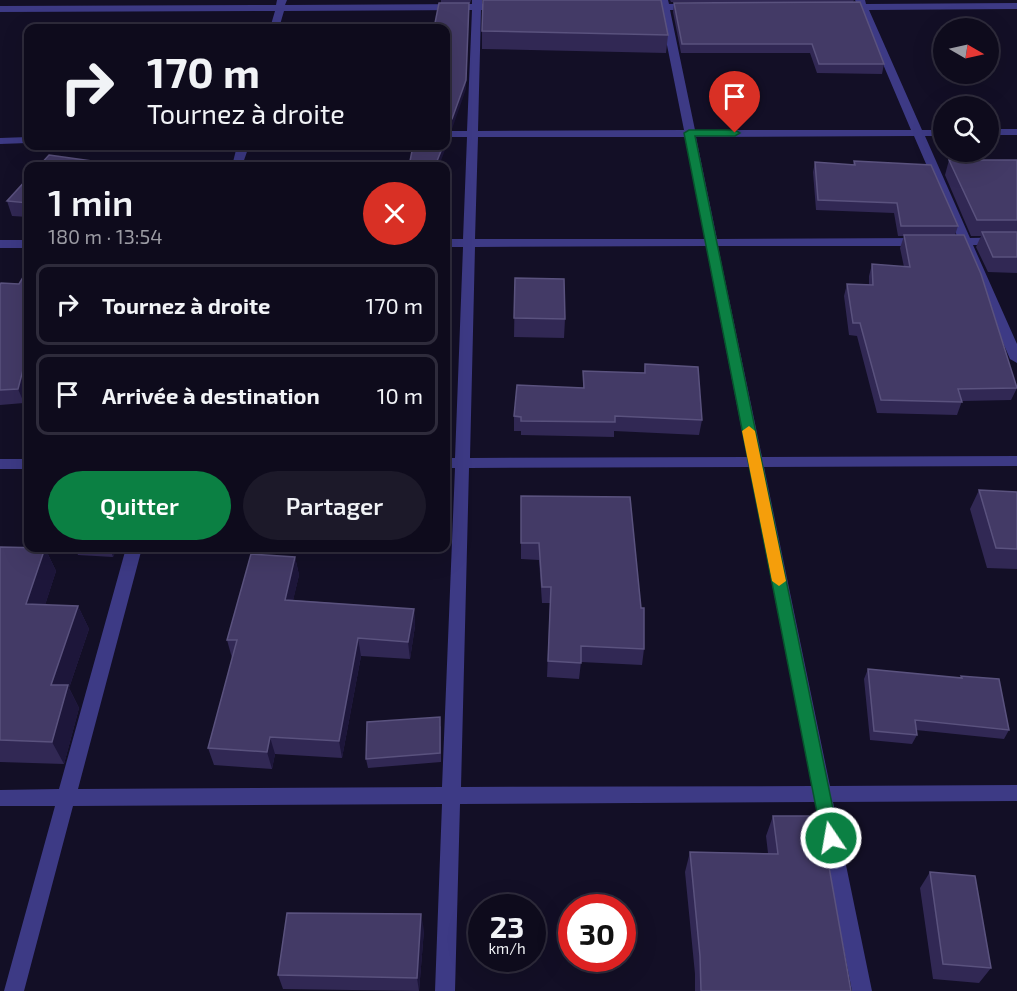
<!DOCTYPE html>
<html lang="fr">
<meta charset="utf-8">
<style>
:root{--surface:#0e0b1c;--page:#1c1929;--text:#f1f3f6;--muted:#9b9ba3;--line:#2e2b3b;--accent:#0b8043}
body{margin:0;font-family:"Exo 2",sans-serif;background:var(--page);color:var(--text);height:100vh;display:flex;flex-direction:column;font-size:22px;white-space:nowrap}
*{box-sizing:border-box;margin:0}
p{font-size:20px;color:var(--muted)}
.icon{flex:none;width:33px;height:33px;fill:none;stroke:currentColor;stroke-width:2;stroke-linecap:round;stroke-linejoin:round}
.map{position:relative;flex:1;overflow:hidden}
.sheet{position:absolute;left:24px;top:162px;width:426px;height:390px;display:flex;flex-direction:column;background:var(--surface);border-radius:12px;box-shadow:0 6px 24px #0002,0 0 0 2px var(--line)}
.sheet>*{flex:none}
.hud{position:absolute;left:24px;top:24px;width:426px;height:126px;border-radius:12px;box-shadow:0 6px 24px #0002,0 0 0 2px var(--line);background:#0e0b1c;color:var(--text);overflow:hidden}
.needle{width:39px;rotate:99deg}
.fabs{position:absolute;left:933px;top:18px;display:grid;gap:12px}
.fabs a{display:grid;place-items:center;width:66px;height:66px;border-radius:50%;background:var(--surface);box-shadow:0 6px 24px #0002,0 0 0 2px var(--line);font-size:30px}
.speed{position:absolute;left:468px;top:894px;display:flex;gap:12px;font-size:30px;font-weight:700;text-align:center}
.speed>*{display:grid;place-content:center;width:78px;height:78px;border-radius:50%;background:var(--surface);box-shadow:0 6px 24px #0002,0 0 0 2px var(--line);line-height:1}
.speed small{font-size:15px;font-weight:400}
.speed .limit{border:9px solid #d22;background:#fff;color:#111}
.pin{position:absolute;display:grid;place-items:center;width:51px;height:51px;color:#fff;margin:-62px -26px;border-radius:50% 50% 50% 0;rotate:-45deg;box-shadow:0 0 6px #0007}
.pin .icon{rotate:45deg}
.me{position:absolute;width:66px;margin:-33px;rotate:348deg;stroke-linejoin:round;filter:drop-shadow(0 0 4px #0008)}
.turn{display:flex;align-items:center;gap:21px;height:126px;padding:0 24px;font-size:27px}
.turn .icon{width:78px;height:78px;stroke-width:2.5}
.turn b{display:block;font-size:42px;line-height:51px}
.round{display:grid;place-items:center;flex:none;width:63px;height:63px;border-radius:32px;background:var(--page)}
.overview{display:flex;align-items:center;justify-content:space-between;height:102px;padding:0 24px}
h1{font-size:36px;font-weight:600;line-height:45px}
.action{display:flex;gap:12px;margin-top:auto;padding:12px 24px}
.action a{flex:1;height:69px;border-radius:36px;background:var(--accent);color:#fff;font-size:24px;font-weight:600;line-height:69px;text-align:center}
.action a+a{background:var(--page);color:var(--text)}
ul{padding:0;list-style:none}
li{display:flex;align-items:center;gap:18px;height:81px;margin:0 12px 9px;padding:0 12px;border:3px solid var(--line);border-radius:12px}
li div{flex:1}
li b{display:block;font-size:22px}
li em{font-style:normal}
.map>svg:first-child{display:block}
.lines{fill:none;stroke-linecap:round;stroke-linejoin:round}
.minor{fill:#3d3a85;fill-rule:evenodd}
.wall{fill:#312854}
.shaded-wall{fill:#1d163a}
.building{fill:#433a66;stroke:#5a527e;stroke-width:1.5}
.route{fill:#0b8043;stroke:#07532c;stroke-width:1.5}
.slow{fill:#f59e0b}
</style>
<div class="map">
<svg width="1017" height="991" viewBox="0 0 1017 991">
<rect width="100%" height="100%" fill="#130f26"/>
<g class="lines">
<path class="minor" d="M277,0H287L285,5L472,4V0H482V4L504,5L506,7L501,10H481L478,131L684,130L660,10H642L637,7L642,4H659L658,0H668L669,4H693L698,7L693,10H670L695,130H911L860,10L840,9V5L857,4L855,0H865L866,4L1017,3V9L869,10L922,130H944V136H925L970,238L1017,237V245H973L1017,344V363L1010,359L961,245L948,246L942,242L948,238H958L914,136L696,137L717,239L921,238L927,242L921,246H718L762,457L1017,456V466L764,467L830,786L1017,785V801L833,802L872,991H852L815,802L460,804L455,991H435L442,804L73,806L24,991H4L55,806H0V790L59,789L126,548H142L78,789L442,787L455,468H446V458H455L463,247H446V239H463L467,137H446V131H467L472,10L284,11L279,28H270L275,11L0,12V6L276,5ZM478,137H685L705,239H475ZM706,246L747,457L470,458L475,247ZM749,467L812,786L461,787L469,468Z
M988,129H1017V135H988Z
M28,137V143L0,144V138Z
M237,146H249L242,166H232Z
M0,240H28V248H0Z
M0,459H28V469H0Z"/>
</g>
<path class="wall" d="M441,0H471L470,3H441Z
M670,0H854L853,2H671Z
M674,3L884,64L882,74L817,73L810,53H681L673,12Z
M482,31L668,35L666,53L482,49Z
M949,160H1017V273L988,272L976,247L981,236H971L945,175Z
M854,161L958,226L955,235L1017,388L1011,400L962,401L957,415L877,413L857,336L849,335L844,296L847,284L869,285V276L872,264L904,267L900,248L904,236H898L894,213L816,210L813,172L815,162L853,165Z
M28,178V217L12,216L7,201Z
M28,269V387L24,403L0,405V285L19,284Z
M515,278L565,319L564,338L514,337Z
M645,364L702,420L699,435L614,431V437L521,435V431H514V416L583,388V371L644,373Z
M979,490L1017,493V569L987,568L970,509Z
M521,496L644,649L642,665L581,662L579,679L547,677L550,603H542L539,560L521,559Z
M0,547L45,548L56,571L45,605L78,606L89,629L69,688L79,708L64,764L0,762Z
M75,548H117L113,557L78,555Z
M295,557L299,575L293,600L414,609L415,626L410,659L361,656L342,758L275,754L272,769L214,765L208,748L232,658L227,640Z
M868,669L960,678L961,676L1009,730L1004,739L916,730L917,735L912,744L870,740L864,679Z
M441,726V762L368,768L366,759Z
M773,816L851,991H695V974L685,872L690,852L768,853L766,836Z
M930,872L991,968L979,983L933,979L920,888Z
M424,930L419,991L283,989L278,975Z"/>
<path class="shaded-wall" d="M469,3L466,89L452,129L448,130L449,139L439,166H435L443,146H446V121Z
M28,351V387L24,403L18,389Z
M45,548L56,571L38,627L26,604Z
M110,548H117L113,557Z
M295,557L299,575L289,618L285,600Z
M78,606L89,629L69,688L79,708L64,764L52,742L51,685Z
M414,609L415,626L410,659L408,642Z
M358,638L361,656L342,758L339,741Z
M270,737L275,754L272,769L267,752Z
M421,914L424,930L419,991L417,978Z"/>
<path class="building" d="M483,0H661L668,35L482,31Z
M860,2L884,64H819L812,44H682L674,3Z
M439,3H469L466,80L452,119L446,121V28H434Z
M100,23L183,28H97Z
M446,129L448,130L446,137Z
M413,146H443L435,166H409Z
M49,155L128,166H39Z
M949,160H1017V220H977Z
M854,161L931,165L958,226H901L897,203L818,200L815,162L855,165Z
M312,163L344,164V166H311Z
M28,178V203L7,201Z
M982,232H1017V257H993Z
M904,235H964L981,274L1017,388L958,389L962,402L881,400L860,323H853L847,284L873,285L872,264L910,267Z
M28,269V351L18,389L0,390V285L1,283L19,284Z
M515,278L564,279L565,319L514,318Z
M645,364L698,367L702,420L615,416V422L521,421V417L514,416L517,385L584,388L583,371L645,373Z
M979,490L1017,492V549L996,548Z
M521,496L630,497L641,608H644V649L581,646V663L548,661L551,587H542L539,543H521Z
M0,547L45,548L26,604L78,606L51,685H68L52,742L0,740Z
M251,554L295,557L285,600L414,609L408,642L358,638L339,741L270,737L267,752L208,748L237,640H227Z
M868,669L962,678L961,676L999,679L1009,730L915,720L917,735L874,731Z
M440,717V753L366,759L367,722Z
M773,816H820L851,991H701L700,956L690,852L778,854Z
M930,872L975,876L991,968L943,964Z
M287,913L421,914L417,978L278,975Z"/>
<path class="route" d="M689,130H735L740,133L735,136H695L839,838L837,843L831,846L825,843L822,838L684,133Z"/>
<path class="slow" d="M749,426L755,431L786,581L779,586L772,581L742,431Z"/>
</svg>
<div class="fabs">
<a><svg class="needle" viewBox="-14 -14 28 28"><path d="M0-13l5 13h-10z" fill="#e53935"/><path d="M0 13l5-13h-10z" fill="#9b9ba3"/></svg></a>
<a><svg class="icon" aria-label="search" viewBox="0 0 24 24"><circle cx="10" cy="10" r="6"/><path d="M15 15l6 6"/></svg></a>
</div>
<div class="speed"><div>23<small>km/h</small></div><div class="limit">30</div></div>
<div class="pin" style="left:735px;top:133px;background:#d93025"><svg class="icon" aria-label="arrive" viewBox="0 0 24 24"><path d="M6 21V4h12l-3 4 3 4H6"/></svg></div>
<svg class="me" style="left:831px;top:838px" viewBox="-20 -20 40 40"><circle r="17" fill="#0b8043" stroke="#fff" stroke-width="3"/><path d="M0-11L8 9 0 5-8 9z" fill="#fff"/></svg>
<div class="hud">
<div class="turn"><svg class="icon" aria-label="right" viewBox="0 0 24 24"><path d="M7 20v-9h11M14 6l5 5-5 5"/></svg><div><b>170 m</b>Tournez à droite</div></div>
</div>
<section class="sheet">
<div class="overview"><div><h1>1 min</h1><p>180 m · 13:54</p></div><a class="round" style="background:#d93025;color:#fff"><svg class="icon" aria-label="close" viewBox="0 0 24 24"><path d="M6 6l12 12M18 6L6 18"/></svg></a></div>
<ul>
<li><svg class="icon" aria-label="right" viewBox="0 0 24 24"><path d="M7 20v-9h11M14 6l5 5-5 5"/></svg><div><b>Tournez à droite</b></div><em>170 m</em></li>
<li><svg class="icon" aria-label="arrive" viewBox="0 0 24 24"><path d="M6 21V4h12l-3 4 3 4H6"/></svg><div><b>Arrivée à destination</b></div><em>10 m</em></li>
</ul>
<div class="action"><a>Quitter</a><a>Partager</a></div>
</section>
</div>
